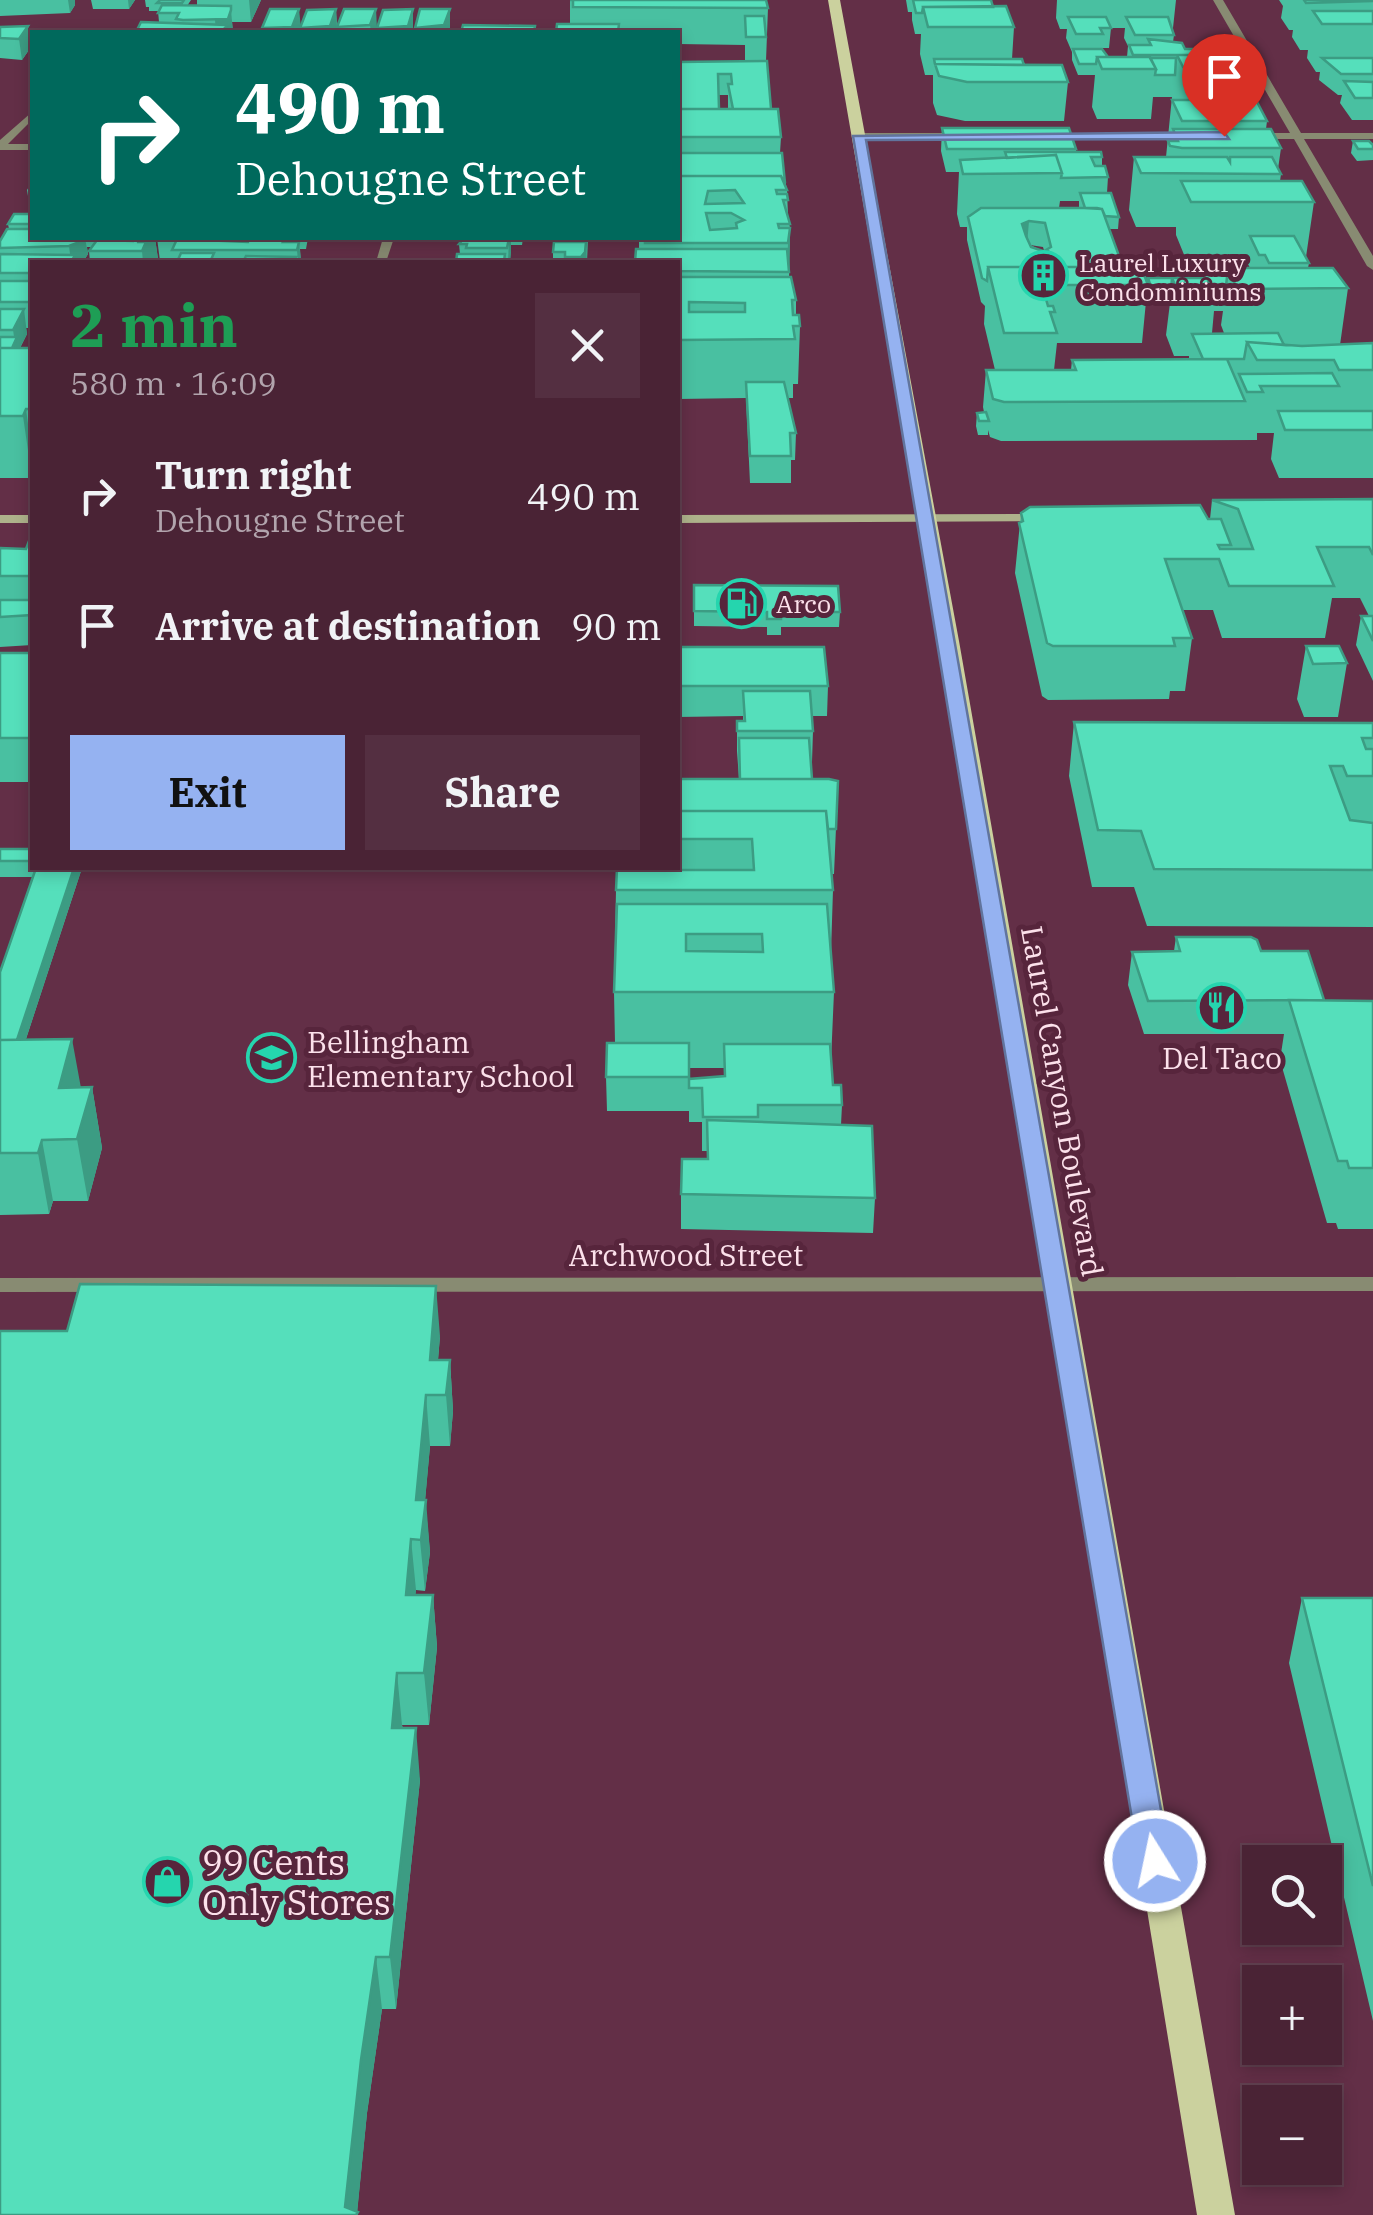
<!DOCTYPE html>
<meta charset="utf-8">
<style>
:root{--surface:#4a2335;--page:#542f41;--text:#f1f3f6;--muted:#b2a4ad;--line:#614050;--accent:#95b2f1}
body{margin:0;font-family:"IBM Plex Serif",serif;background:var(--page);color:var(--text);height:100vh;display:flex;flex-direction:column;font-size:38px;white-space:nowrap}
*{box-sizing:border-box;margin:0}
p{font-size:32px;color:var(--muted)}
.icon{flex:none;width:55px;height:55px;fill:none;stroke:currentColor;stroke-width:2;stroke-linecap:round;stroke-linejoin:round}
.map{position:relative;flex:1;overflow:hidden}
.sheet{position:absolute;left:30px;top:260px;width:650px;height:610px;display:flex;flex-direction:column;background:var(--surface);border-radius:0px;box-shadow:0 5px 15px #0003,0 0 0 2px var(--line)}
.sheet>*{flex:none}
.hud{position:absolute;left:30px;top:30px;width:650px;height:210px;border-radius:0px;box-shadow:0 5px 15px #0003,0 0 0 2px var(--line);background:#00695c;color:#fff;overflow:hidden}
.fabs{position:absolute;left:1242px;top:1845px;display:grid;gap:20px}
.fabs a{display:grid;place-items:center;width:100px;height:100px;border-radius:0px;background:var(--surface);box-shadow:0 5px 15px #0003,0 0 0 2px var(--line);font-size:50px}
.pin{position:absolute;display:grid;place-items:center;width:85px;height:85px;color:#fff;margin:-102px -42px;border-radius:50% 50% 50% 0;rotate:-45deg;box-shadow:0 0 10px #0007}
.pin .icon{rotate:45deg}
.me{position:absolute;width:110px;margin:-55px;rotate:350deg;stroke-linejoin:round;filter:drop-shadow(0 0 8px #0008)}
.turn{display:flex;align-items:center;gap:35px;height:210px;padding:0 40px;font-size:45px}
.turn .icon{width:130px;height:130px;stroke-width:2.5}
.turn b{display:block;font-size:70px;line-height:85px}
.round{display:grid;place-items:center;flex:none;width:105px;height:105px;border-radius:0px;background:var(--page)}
.summary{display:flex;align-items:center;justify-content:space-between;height:170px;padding:0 40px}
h1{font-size:60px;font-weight:800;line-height:75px;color:#1e9e55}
.action{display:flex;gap:20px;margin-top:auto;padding:20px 40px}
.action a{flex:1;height:115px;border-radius:0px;background:var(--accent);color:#111;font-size:40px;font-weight:800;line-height:115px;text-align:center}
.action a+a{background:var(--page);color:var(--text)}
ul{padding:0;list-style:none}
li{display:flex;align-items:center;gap:30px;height:130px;padding:0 40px}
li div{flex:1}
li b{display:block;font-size:38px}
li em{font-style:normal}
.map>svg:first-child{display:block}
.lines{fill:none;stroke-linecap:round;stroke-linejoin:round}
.minor{fill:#888b72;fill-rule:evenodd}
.secondary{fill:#aeb28b;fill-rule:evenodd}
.primary{fill:#cbd19e;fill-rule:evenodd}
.wall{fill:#49c0a1;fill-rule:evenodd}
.shaded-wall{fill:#3c9c83}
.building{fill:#55dfbb;stroke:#3c9c83;stroke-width:2.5;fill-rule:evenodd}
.route{fill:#95b2f1;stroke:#61749d;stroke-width:2.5}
.labels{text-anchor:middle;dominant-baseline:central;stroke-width:10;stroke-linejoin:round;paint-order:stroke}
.far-poi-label{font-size:25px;fill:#fce1eb;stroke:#57253c;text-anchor:start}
.poi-label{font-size:30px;fill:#fce1eb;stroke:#57253c;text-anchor:start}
.street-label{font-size:30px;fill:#fce1eb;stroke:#57253c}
.near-poi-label{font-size:35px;fill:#fce1eb;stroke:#57253c;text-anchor:start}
</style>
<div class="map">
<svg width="1373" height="2215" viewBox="0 0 1373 2215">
<rect width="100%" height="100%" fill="#632f47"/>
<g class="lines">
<path class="minor" d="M1213,0H1223L1301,133H1373V139H1304L1373,256V270L1367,266L1294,139H1250L1245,136L1250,133H1290Z
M0,29H89L94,32L0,35Z
M32,112V120L8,144H32V150H0V140Z
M966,133L970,134V138L859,139L854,136L859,133Z
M1196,133L1200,134V138L1045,139L1040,136L1045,133Z
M383,238H394L386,262H376Z
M1373,1277V1291L0,1292V1278Z"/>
<path class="secondary" d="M1046,514L1051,515V521L678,523V515Z
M0,515H32V523H0Z"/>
<path class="primary" d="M828,0H840L959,641L1235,2215H1197L939,641Z"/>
</g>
<path class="wall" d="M0,0H75V5L70,13L0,16Z
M91,0H135L129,9H93Z
M145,0H191L187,6H197V0H261L251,22H232L233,32H137V30L159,22L158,11H149V7H146Z
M570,0L768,8L766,61L771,109L781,137L780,153L787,190L788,216L790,228L789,277L796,300V315L800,326L798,384H793V398H788L796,433L795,460H791V483H750L746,398L678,399V262L639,249V238H678V62L745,61V45L678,44V32H556L570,24ZM719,95H728V109H719Z
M906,0H991L993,7L1014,27L1012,59L1068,82L1064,121H965L937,115L933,103V75H925L920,54L921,34H915L912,20V12H908Z
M1057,0H1176L1173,28H1172L1174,35L1173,42L1185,49L1226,67L1222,100L1267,121L1266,129L1281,148L1278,169L1281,174L1280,181L1314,202L1306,257L1309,263L1308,268L1348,288L1340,345L1373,343V478H1279L1271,459L1274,433H1257V440L1001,441L990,437L988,430V435H978L976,426L977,413L984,412L983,407L986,370H995L984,324L985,306L981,302L967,240V227H960L957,214L959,172H946L941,151L942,128L1076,149V152L1102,157V166L1108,177L1107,193L1119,217L1118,229H1109L1123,267L1148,285V278H1197L1198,268H1250L1246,260L1247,257H1185L1176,235V227H1136L1129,210L1134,157H1166L1172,97H1153L1151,119H1097L1092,107L1095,75H1078L1072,60V52L1066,38L1067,29H1060L1056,18ZM1111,28H1125L1124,38L1128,46L1127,57H1108L1102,48H1109ZM1060,201H1079V208H1059ZM1030,245L1043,247L1046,257L1045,267H1042L1043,251ZM1147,291L1151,303H1170L1166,335L1174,356H1189V360H1072L1071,370H1054L1057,343H1142ZM1214,311H1223L1221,325L1224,333H1212Z
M1279,0H1373V120H1352L1340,103L1342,95H1338L1319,80L1320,72H1316L1307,58L1308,50H1300L1292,37L1293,30H1289L1281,18L1283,6Z
M336,9L337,26L344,9L377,28L413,9V32H377V30L376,32H338L337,30V32H262V28L301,25Z
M28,26L31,47L22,60L0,58V27Z
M1353,141L1373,145V160L1357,161L1351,153Z
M32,182V214H31L27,190Z
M32,214V238H120L118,241H128V238H155L158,259L149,262H90L89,251L92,247H87L88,254L83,262H32V328H26L27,334L20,348H32V478H0V241L9,229L8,224Z
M157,238H223V241H237L236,238H308L306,249H300L301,262H174L173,261H160Z
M464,238H523L522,245H511L510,261L528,262H456L460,254L459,244Z
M555,238H588L587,262L581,257V262H553V252Z
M1373,499V681L1356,645L1361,616H1369L1360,598H1332L1325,638H1222L1213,610H1182L1192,638L1185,691H1170L1169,699L1048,700L1042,696L1015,573L1021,513L1210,519L1212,500Z
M32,541V615L0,617V548L26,549Z
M694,585L840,612L839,627H781V635H767V627L694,626Z
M32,615V645L0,647V617Z
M1306,646L1347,663L1338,717H1304L1297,699Z
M678,647L828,686L827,716H812L813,731L812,762H811L812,779L838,781L834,874H832L833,890L831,952L834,992L831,1061L833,1085L842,1105L841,1125L875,1198L873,1233L681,1229V1194L707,1159V1151H702V1122H689V1082V1111H607L606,1077L615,1043L614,992L616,890L678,779H739L737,751V721H743V716L678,717ZM689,1068H724V1076L689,1079Z
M0,653H32V782H0Z
M1074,722L1373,723V927L1147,926L1134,887H1092L1069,776Z
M0,849H32V868H82L26,1039L81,1087H92L102,1148L88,1201H53L49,1214L0,1215V972L33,877H0Z
M539,868H565V872H539Z
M1176,937L1261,951L1324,1000L1373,1001V1229H1338L1336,1223H1327L1280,1060L1284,1034H1144L1128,985L1132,952L1174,951Z
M440,1336L438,1360H450L453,1411L450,1446H430L425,1500L430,1552L425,1591L416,1590L415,1595H433L437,1647L429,1725H402L420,1780L396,2009H382L367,2113L357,2212L0,2215Z
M1302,1598H1373V2021L1289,1663Z"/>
<path class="shaded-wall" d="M68,0H75V5L70,13Z
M128,0H135L129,9Z
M249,0H261L251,22Z
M299,9L301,28L336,9L337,32H292V27Z
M376,9L377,28L413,9V32H377V30L376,32H371L370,25Z
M450,9V32H415V28Z
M231,10L233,32H216L215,20Z
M28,26L31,47L22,60L19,39Z
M1029,221L1027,245L1022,224Z
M790,228L789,285V272H787L788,243Z
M80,238H85L88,254L83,262H71L69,246Z
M148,238H155L158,259L149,262H143L142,251L137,242Z
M509,238H511V253L510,262H508Z
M299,242L301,262H298L297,250Z
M586,242L587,262H581V257Z
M1043,251L1041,276L1033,280L1035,255Z
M24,309L27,334L19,350L7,360L15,343L13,330Z
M26,409L32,454V478L23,416Z
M74,868H82L6,1100L2,1083Z
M72,1039L83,1099L59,1088Z
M92,1087L102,1148L88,1201L77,1139Z
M42,1140L53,1201L49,1214L38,1153Z
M436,1286L440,1336L435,1395L430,1360Z
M450,1360L453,1411L450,1446L446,1395Z
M426,1395L430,1446L423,1524L426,1500L430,1552L425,1591L416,1500Z
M411,1539L416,1590L411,1647L406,1595Z
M433,1595L437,1647L429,1725L424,1673Z
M397,1673L402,1725L397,1780L392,1728Z
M416,1728L420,1780L396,2009L390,1957Z
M376,1957L382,2009L367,2113L357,2214L358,2212V2215H346L345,2207L361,2060Z"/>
<path class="building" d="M160,0H184L182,3H157Z
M570,0H766L768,8L573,7V0Z
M913,0H991L993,7H923L922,13H916Z
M1304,0H1373V1L1306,3Z
M162,5L231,6V10L228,19L183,20L176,19L179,13H158Z
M1006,6L1014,27H928L923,7Z
M270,9H299L292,27L262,28Z
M336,9L330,26L300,28L307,10Z
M344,9H376L370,25L337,27Z
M413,9L408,26L377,28L383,10Z
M420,9H450L444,25L415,28Z
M1313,11H1373V24H1322Z
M745,16H764L766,37H746Z
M1068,17H1106L1111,28H1100L1103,34H1076Z
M1126,17H1168L1174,35H1135Z
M141,22L228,25L221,32H159L158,30H137Z
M557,24H619L618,32H556Z
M463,25L535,26L534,32H461Z
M28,26L19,39L0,38V27Z
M1148,39L1182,43L1185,49H1198L1200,55H1133L1129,45H1151Z
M1073,49H1102L1108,57H1097L1096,64H1079Z
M1177,55H1212L1222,60L1226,67H1183Z
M1097,57H1150L1156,69H1102Z
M1150,58H1176L1175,75H1155L1156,69Z
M1322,58H1373V74H1341Z
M934,59H1022L1024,65L935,64Z
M767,61L771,109H733L728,84H732L731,74H718L719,109H678V62Z
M935,64L1062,65L1068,82H967L939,76Z
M1344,81L1373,82V98H1355Z
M1172,100H1256L1267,121H1182Z
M678,109H778L781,137H678Z
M942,128H1069L1076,149H947Z
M1173,129H1271L1281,148H1182L1170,146L1168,141H1178Z
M1353,141H1369L1373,145V149H1358Z
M1005,152H1101L1102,157H1091L1095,166H1105L1108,177L1061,178L1062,173L1056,155L1007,158Z
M678,153H782L785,183L781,176H678Z
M1056,155L1062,173L963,174L960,160Z
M1134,157H1227L1230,162V157H1272L1281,174L1141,173Z
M678,176H781L787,190H776L777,194H787L788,200H783L790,224H778L779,228H790L788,243H645V238H678ZM735,190L744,203L705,204L708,191ZM706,213H731L744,220L736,223L737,228L710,230Z
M1181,181H1302L1314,202H1191Z
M1080,193H1111L1119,217L1105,216L1102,209L1085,208Z
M981,208H1097L1102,209L1123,267H1059L1055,255L1046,250L1051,247L1045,223L1029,221L1022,224L1026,236L1031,247L1043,251L1035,255L1036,267H988L987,281L982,278L968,217Z
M14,214H32V224H8Z
M7,229H32V238H80L77,243L69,246L0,248V241Z
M1250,236H1294L1309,263H1269L1265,255H1259Z
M128,238H148L137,242H146L142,251H89L97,240L134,241Z
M250,238H285L283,242H299L297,250H172L177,239L248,242Z
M464,238H509L507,248H466L467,244H459Z
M554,242H586L585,252L581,257H565V252H553Z
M636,249H787L789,272L678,271V262H635Z
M181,253H214L210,262H177Z
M0,254L75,255L71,262H32V273H0Z
M457,254H505L504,261H499V262H456Z
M246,256L296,257L292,262H243Z
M988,267H1141L1148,285H1042L1048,306H1053L1055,312H1050L1057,333H1004Z
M1198,268H1308H1228L1226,286H1211L1207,278H1202Z
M1228,268H1333L1348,288L1237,289Z
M678,277H791L796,300H792L793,315H799L800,326H793L795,339L678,340ZM689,302L745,303V312H689Z
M1148,278H1172L1171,290H1152Z
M1172,278H1207L1216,298H1181Z
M0,281H32V302H0Z
M0,309H24L13,330H0Z
M1278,333L1284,345L1247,342L1244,359H1203L1192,334Z
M0,337H17L12,348H0Z
M1247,342L1302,346L1373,343V370H1339L1334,360H1257Z
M0,348H32V409H26L23,416H0Z
M1227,359L1245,401L1004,402L993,399L986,370H1076L1072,360Z
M1332,373L1339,386H1260L1263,392H1247L1239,374Z
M746,382H784L796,433H790L791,456H750Z
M1278,411H1373V430H1285Z
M986,412L989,421H979L977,413Z
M1373,499V555L1369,547H1317L1334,586H1229L1219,559H1165L1192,638H1173L1175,646H1053L1047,643L1019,523L1023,521L1021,513L1030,507L1200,505L1208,519H1221L1231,545H1218L1220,549H1253L1238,509L1212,500Z
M29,541H32V576H0V548L26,549Z
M694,585L838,586L840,612H781V619H767V612L694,611Z
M0,600H32V615L0,617Z
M1361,616H1373V641Z
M1306,646H1339L1347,663L1313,664Z
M678,647H824L828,686H678Z
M0,653H32V738H0Z
M743,691H810L813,731H737V721H745Z
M1074,722L1373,723V738H1362L1366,749H1373V776H1347L1343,766H1330L1350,820L1373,823V870L1154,869L1141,831L1098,830Z
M739,738H809L812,779H740Z
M678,779H829L838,781L836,829H828L826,811H678Z
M678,811H826L833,890H616L617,868H678ZM679,839H752L754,870H678Z
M0,849H32V861H0Z
M36,868H74L17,1040H0V972Z
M617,904H827L834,992H614ZM686,934H762L763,952L686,951Z
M1176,937H1251L1257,940L1261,951H1308L1324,1000L1148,1001L1132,952L1180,951Z
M1289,1000L1373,1001V1168H1349L1347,1161H1338Z
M72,1039L59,1088L92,1087L77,1139L42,1140L38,1153H0V1040Z
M607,1043H689V1077H606Z
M724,1044H830L833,1085H841L842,1105H758V1117H703L702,1088H689V1079L725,1076Z
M707,1120L872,1126L875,1198L681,1194L682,1159H708Z
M80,1284L436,1286L430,1360H450L446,1395H426L416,1500H426L421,1540L411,1539L406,1595H433L424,1673H397L392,1728H416L390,1957H376L361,2060L345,2207L358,2212L356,2215H0V1331H67Z
M1302,1598H1373V1886Z"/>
<path class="route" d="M1224,132L1229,139L866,140L1170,1861L1166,1870L1155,1874L1144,1870L1139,1861L853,136Z"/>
<defs>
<symbol id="building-ring" viewBox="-11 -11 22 22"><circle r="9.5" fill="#57253c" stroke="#25d5ae" stroke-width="1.5"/><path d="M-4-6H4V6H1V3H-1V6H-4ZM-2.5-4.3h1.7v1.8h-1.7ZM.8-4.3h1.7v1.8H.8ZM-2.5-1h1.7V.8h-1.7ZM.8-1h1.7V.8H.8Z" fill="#25d5ae"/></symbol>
<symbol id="fuel-ring" viewBox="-11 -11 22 22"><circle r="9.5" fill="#57253c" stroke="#25d5ae" stroke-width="1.5"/><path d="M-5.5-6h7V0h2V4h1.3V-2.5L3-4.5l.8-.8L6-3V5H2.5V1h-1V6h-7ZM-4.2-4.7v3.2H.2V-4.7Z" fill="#25d5ae"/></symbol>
<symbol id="restaurant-ring" viewBox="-11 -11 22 22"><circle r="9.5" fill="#57253c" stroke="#25d5ae" stroke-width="1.5"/><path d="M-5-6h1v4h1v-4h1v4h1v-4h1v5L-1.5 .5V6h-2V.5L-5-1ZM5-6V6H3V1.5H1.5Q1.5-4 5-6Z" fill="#25d5ae"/></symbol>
<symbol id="school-ring" viewBox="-11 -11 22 22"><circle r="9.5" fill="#57253c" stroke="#25d5ae" stroke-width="1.5"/><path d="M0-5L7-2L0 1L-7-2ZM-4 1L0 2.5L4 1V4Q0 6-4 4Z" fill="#25d5ae"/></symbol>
<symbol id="shop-ring" viewBox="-11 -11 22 22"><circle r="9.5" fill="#57253c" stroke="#25d5ae" stroke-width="1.5"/><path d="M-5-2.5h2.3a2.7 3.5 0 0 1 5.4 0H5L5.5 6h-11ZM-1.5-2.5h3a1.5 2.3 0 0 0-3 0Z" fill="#25d5ae"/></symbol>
</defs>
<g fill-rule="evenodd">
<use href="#building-ring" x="1016" y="248" width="55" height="55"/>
<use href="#fuel-ring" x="714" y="576" width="55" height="55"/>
<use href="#restaurant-ring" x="1194" y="980" width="55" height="55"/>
<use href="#school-ring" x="244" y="1030" width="55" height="55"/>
<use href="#shop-ring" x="140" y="1854" width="55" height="55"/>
</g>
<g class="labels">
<g class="far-poi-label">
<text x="1079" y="262">Laurel Luxury<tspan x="1079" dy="29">Condominiums</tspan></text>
<text x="776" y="603">Arco</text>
</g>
<g class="poi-label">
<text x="307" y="1041">Bellingham<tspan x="307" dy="34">Elementary School</tspan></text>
<text x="1222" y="1057" text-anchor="middle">Del Taco</text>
</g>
<g class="street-label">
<text transform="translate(1063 1101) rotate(80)">Laurel Canyon Boulevard</text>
<text x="686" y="1254">Archwood Street</text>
</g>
<g class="near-poi-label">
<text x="202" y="1862">99 Cents<tspan x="202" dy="40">Only Stores</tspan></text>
</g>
</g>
</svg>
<div class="fabs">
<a><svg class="icon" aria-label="search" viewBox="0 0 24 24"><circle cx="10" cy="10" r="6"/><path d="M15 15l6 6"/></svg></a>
<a>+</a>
<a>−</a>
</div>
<div class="pin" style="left:1224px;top:136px;background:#d93025"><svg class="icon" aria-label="arrive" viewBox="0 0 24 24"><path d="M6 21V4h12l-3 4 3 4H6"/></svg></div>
<svg class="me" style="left:1155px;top:1861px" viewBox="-20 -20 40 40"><circle r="17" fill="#95b2f1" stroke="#fff" stroke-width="3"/><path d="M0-11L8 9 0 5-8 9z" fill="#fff"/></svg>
<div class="hud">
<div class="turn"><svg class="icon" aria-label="right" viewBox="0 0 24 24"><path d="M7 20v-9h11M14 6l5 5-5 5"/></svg><div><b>490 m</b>Dehougne Street</div></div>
</div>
<section class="sheet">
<div class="summary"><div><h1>2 min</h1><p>580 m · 16:09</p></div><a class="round"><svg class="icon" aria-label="close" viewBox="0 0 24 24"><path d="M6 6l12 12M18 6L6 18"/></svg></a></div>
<ul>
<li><svg class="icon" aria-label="right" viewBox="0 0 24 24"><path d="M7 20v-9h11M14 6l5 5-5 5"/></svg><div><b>Turn right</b><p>Dehougne Street</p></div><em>490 m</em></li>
<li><svg class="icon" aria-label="arrive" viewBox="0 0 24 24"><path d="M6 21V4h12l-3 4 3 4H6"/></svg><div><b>Arrive at destination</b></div><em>90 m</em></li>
</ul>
<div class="action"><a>Exit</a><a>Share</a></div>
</section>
</div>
